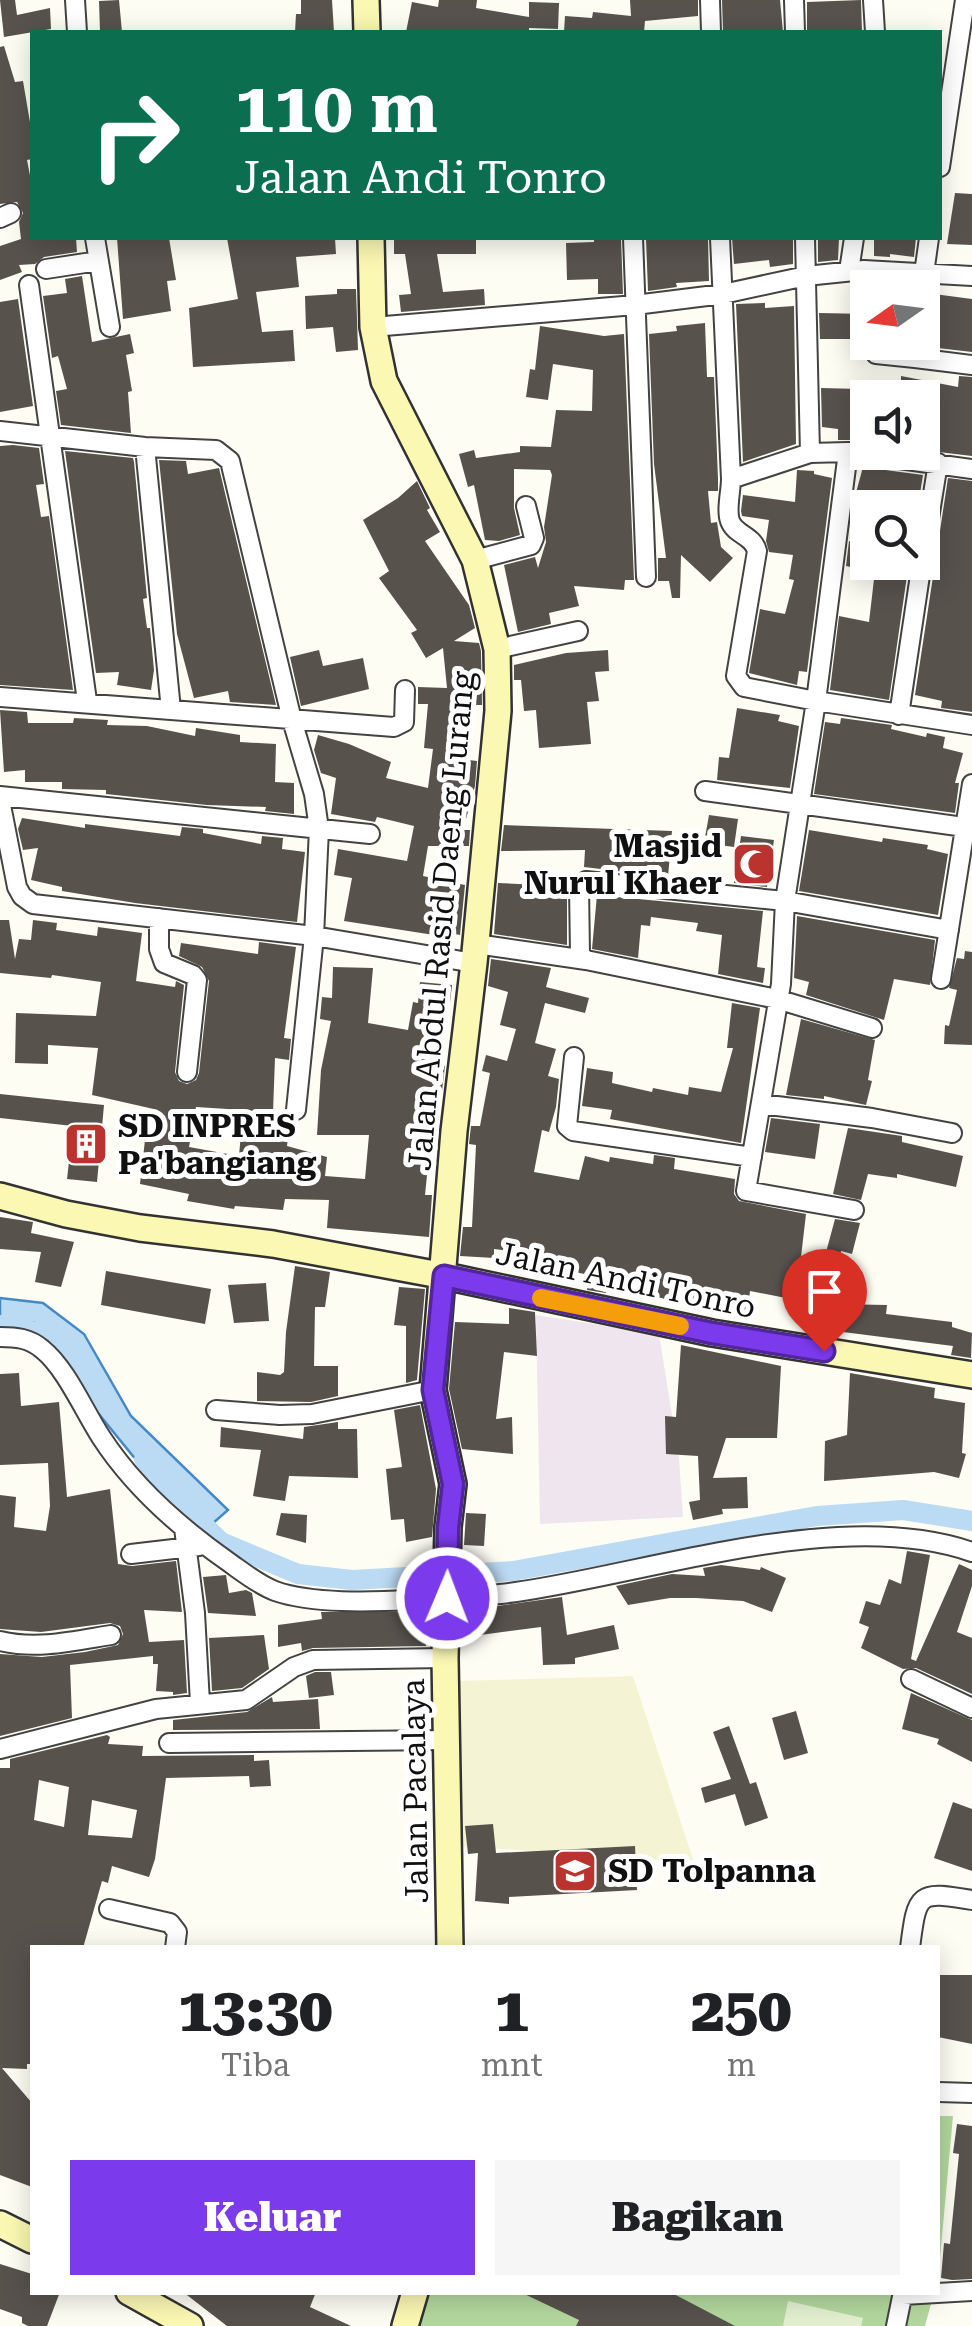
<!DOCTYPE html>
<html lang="id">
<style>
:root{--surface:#fff;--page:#f6f6f6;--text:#202124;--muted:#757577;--accent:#7c3aed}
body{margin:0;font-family:"Roboto Serif",serif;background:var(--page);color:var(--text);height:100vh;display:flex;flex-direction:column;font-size:38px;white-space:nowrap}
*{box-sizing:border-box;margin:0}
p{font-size:32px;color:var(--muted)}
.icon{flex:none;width:55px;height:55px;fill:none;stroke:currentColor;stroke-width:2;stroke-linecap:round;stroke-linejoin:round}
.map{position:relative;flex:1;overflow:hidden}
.panel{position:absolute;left:30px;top:1945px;width:910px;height:350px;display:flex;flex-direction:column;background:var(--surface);border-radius:0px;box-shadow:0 5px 25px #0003}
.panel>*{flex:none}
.top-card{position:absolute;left:30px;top:30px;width:912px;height:210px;border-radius:0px;box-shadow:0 5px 25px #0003;background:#0b6e4f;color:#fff;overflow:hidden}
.needle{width:65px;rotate:256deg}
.fabs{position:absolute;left:850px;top:270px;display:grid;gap:20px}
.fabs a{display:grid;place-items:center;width:90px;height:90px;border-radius:0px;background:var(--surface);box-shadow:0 5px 25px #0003;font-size:50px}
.pin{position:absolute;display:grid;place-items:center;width:85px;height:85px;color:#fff;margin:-102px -42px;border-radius:50% 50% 50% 0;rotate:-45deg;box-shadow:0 0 10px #0007}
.pin .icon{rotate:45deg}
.me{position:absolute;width:110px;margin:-55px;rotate:1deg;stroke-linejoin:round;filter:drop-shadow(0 0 8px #0008)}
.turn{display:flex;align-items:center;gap:35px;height:210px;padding:0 40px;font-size:45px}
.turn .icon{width:130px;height:130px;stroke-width:2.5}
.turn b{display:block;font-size:70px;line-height:85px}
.eta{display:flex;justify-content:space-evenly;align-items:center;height:170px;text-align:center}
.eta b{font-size:60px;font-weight:800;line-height:70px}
.action{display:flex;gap:20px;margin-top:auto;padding:20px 40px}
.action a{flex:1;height:115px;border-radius:0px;background:var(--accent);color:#fff;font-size:40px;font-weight:800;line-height:115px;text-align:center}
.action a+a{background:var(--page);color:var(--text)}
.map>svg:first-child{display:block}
.industrial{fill:#eee5ee}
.farmland{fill:#f4f4d4}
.forest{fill:#b3d89e}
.pitch{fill:#e2f0d0}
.water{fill:#bbdaf3;stroke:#4689c7;stroke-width:2.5}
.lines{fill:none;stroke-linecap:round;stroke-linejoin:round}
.canal{stroke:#bbdaf3;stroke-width:20}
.building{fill:#58524d;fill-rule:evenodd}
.street-casing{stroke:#434343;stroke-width:22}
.secondary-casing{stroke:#323232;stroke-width:30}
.street{stroke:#fff;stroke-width:18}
.secondary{stroke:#fbf8b3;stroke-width:25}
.route-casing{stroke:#51269a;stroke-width:25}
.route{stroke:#7c3aed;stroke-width:18}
.slow{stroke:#f59e0b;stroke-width:18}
.labels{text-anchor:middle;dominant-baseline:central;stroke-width:10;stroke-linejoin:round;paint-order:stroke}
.poi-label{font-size:32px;font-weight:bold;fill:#101010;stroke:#fff;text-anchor:start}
.street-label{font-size:32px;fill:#101010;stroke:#fff}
</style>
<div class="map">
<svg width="972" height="2326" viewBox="0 0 972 2326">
<rect width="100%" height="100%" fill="#fefdf4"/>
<path class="industrial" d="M536,1315L659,1334L679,1459L683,1517L540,1524Z"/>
<path class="farmland" d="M633,1676L694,1862L459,1846L458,1681Z"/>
<path class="forest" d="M938,2116H953L938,2280Z
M420,2293H934L925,2326H412Z"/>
<path class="pitch" d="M788,2301L863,2318L861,2326H783Z"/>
<path class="water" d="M0,1298L43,1303L84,1334L131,1416L228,1510L212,1524L133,1456L80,1391L35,1323L0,1319Z"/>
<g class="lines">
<path class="canal" d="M0,1325L47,1334L59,1349
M144,1459L171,1493L221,1542L298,1574L352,1580L513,1571L817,1516L903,1510L972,1521"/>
</g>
<path class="building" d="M0,0H15L17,15L50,8L51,29L4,37Z
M119,0L122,32H100L99,1Z
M301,0H332L334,32H295L296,14H301Z
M439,0H477L476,8L529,17V2L559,3L558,29L529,28V32H406L412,2L438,7Z
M630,0H698V16L645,21L644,32H564L565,16L592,18L593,12L631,16Z
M722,0H780L783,32H723Z
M861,0L862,32H807V2Z
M4,46L15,82L23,81L32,134V159L27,160L32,186V238H76L77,252L44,257L35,264L19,265L22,272L0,280V246L21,239L19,222L23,213L17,202L0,204V47Z
M955,193L972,194V245L947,244Z
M117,238H169L176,280L167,281L171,311L123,319Z
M227,238H335L336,254L296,257L299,287L256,292L262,332L293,330L295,361L193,367L189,308L238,299Z
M394,238L476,239V254H437L443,292L484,289L485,305L401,312L399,295L411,294L405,254H394Z
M594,238H621L623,294H598V279L567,280L566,243L594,242Z
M646,238H708L709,281L676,283L677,287L648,291Z
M732,238H793V264L770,267L769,260L734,264Z
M818,238H839L838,260L818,262Z
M874,238H916L914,257L890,254V257L874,256Z
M82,276L92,342L130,334L134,353L126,355L132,391L128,392L131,433L61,425L56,391L67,389L58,356L52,358L43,296L67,293L65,279Z
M337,289H356L358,350L336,352L333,327L306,329L305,296L337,294Z
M934,294L972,299V352L929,347Z
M18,299L33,406L0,412V302Z
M765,303V308L794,306L796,444L743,462L736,304Z
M819,313L868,314V339H820Z
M705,323L707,377H714L718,479V491H708L711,523L717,522L721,547L733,558L710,582L681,555L680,598H672L669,581H658V558H666L654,464L649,334L677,331L676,326Z
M540,326L604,336L624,334L634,580H625L624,590L574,586L579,606L549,613L551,624L518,632L504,565L535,557L538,568L546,542L544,527L552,475L550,470L514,469V508L520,535L499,541L485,540L474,485L468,487L459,454L474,450L476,458L520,452V446L551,447L556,410L592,411L593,370L553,364L548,400L526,397L530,369L535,370Z
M901,376L958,387L959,376L972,377V456L922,450V398H869V380H901Z
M821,388L861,389L855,440H838V429L822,427Z
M13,445L39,448L44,484L36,485L41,517L49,516L73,690L0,685V446Z
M65,451L133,458L134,462L147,598L143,599L147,628H150L154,670L151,690L117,685L119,672L96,673Z
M159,460L186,461L188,474L219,468L276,705L230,702L228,691L194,698L177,634Z
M863,467L923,475L918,506L879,498V502L854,500Z
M797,470L814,471V474L832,478L807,672L799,671L797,685L749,673L760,609L785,614L794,580L789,579L793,555L769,552L766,541L769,520L742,516L741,511L743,495L795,502Z
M948,478L972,481V712L941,708L942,701L915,695Z
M417,481L430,508L427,510L440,532L425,541L469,605L475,628L454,641L479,643L481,651L482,705H464L460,759L477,761L475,786L463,830H470L469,846H428L423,876L465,885L460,935L434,930V935L344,921L352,878L334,875L338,849L407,861L414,826L377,817L375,822L331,814L336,778L321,773L314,750L318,735L349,744L391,762L386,778L428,788L433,749L424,748L428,704H418V687L447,688L443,648L426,658L411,633L417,630L379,578L389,571L363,520L398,498Z
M849,541L868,546V571L846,566Z
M876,562H909L889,700L830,690L839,616L869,622Z
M319,650L323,666L363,658L369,689L301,706L290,657Z
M608,650L609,671L595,672L599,701L587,702L591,744L539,748L536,710L524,711L521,680H514V665L566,653Z
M737,708L780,715L778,721L799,726L790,788L717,780L719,757L729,758Z
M0,710L27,712L28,723H73L74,718L108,720L107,725L147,726L195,736L196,728L240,735V742L276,744L275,782L294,783V814L265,811L266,807L207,805L106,794V790L62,789V782H25V770L4,772Z
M841,718L892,725L891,729L926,737L927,733L945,737L943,748L963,753L955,783H959L955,813L814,794L825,722L840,724Z
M709,815L738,819L734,847L704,843Z
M22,818L85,828V824L180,836L182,827L203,829V833L261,844L262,836L283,838L282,849L305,852L297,922L135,903L62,891V887L31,880L38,848L23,850L18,829Z
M504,825L672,831L668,877L584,867L585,850L501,851Z
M809,830L882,842L883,838L928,845L927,849L948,854L938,915L799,891Z
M741,836L774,840L767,887L734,883Z
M498,883L538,885L537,898L567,897V945L494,934Z
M597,895L763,911L757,967L765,968L763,983L718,974L722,935L696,931L698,923L651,917L650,926L641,925L638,958L592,949Z
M797,916L935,940L930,985L894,979L884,1020L806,995L809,982L794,978Z
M0,920H9L15,959L19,939L31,940L33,920L57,923L56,930L97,936L98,927L142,933L136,981L175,987L176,981L184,985L175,1072L179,1081L187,1084L196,1080L199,1073L209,981L202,967L179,956L181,943L258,954L259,942L296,947L284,1038L291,1039L289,1060L275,1058L273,1112L284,1113L290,1121L287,1146L327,1157L325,1176L365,1179L369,1135H317L321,1070L331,1021L320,1019L322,997L332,998L333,967L373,968L368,1023L408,1030L413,1002L418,1003L420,982L452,985L450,1002L444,1001L438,1038L441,1039L435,1064L445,1066L442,1091L425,1088L416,1134L431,1136L425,1195H432L429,1237L327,1228L329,1200L285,1199L283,1210L235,1206L234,1209L187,1201L189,1194L140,1184L145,1140H152L158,1110L92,1095L98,1048L48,1045V1064L15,1063L16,1013L96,1016L101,982L52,975L51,978L0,973ZM196,1107L243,1110L239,1156L189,1147Z
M965,951L972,952V1045L944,1044L945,1025L949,1026L957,990L949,988L957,958L964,959Z
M491,959L551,968L546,987L589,998L585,1013L545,1003L535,1043L556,1049L548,1076L559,1079L556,1107L549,1132L542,1130L534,1172L579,1180L585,1156L609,1162L610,1157L653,1164L654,1155L675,1158L674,1169L735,1179L734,1194L739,1201L806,1214L796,1300L750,1291L747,1319L719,1315L720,1309L683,1304L607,1283L606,1293L587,1290L589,1275L543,1265L544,1255L494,1249V1258L460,1256L463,1227H472L476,1145L469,1144L471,1126H480L490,1073L482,1071L486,1055L507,1061L516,1029L500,1025L508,992L488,986Z
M732,1003L760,1008L741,1143L610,1119L612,1110L582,1106L587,1068L613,1072L612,1083L652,1092L653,1088L688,1095L689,1087L721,1092L733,1048H727Z
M801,1019L875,1040L868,1080L872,1081L866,1105L824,1096V1099L786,1095Z
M0,1094L104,1105L97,1182L67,1179L73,1126L0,1118Z
M771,1118L820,1124L815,1159L765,1152Z
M848,1128L902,1136V1142L963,1156L956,1187L897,1174V1178L868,1174L861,1200L833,1194Z
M0,1217L33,1222L31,1233L74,1242L61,1287L35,1282L41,1252L0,1249Z
M835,1219L860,1223L852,1254L841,1251L835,1304H812Z
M295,1266L330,1272L325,1307H315L314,1366H338V1396L311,1402L257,1401V1372L280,1375L284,1372L286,1332Z
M106,1271L211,1289L205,1324L101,1305Z
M266,1283L269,1321L234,1323L228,1285Z
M399,1287L425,1289L417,1380L406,1383V1326L394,1325Z
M835,1304L887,1305L886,1314L952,1322V1327L972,1333L971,1358L951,1355L953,1346L835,1331Z
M509,1308L535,1312L537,1356L504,1352L496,1419L512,1417L513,1454L462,1449L449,1389L455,1322L509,1324Z
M681,1345L781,1366L777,1438H726L713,1478L747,1477L748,1508L722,1509L723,1514L693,1520L689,1502L700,1500L698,1456L666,1454L665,1416L676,1417Z
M19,1373L21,1406L59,1402L67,1497L110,1489L118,1564L132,1566L176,1561L182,1612L144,1610L149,1642L184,1640L187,1693L173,1695V1692L156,1691L158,1664H153V1656L70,1665L72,1718L0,1736V1654L42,1657L85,1652L118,1645L123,1634L120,1626L110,1623L41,1632L0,1629V1495L16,1497L14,1527L46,1531L50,1506L48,1463L0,1465V1374Z
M850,1373L935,1388L934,1398L965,1403L962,1453L966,1454L959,1478L934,1472L824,1481L825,1441L847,1435Z
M420,1405L436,1489L432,1537L406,1542L404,1519L391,1520L386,1469L402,1467L394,1410Z
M338,1422V1429H357L358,1478L289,1476L285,1501L253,1496L261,1450L220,1447L221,1427L303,1439L304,1427Z
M281,1513L307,1515L306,1543L276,1535Z
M466,1513L486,1514L484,1546L464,1545Z
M907,1551L930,1555L911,1659L916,1661L959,1564L972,1570V1586L957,1632L972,1638V1694L916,1668L903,1669L861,1648L869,1627L859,1623L866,1601L880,1605L889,1579L901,1584Z
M721,1565L760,1570L761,1567L786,1578L772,1612L743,1601L696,1598H670L628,1605L616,1586L672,1574L705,1576L703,1568Z
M226,1575L229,1593L246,1590L252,1593L256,1616L208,1613L203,1577Z
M562,1597L567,1635L614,1625L619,1649L575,1658V1664L543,1665L541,1627L480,1635L476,1609Z
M321,1612H424L426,1646L313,1648L302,1651L301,1643L278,1647V1625L322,1619Z
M264,1635L269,1669L242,1688L212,1691L209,1638Z
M315,1672H331L334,1695L309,1698L306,1676Z
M911,1693L972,1720V1762L937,1744L939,1739L902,1729Z
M272,1697L273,1702L318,1699L320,1729L173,1730V1720L247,1712Z
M796,1711L808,1753L784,1760L772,1718Z
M729,1726L750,1784L756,1782L768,1818L745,1826L735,1794L705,1803L701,1788L731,1779L713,1732Z
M107,1735L110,1737L108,1744L143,1746L142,1756L254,1755V1761L269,1760L271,1786L250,1787L249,1776L166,1778L155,1859L149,1877L112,1866L108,1883L102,1881L83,1948H32V2064H27V2069L2,2068L32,2103V2187L0,2175V1768H10V1759ZM39,1780L69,1787L64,1827L34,1820ZM92,1800L137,1810L132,1838L88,1835Z
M953,1802L972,1809V1871L934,1858Z
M493,1824L496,1853L635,1846L637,1890L509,1897V1904L475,1901L478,1853L468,1854L465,1826Z
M938,1975H972V2044L938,2037Z
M957,2124L972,2126V2279L952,2280L941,2278L944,2243L950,2244L959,2154L953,2153Z
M0,2264L32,2274V2292H60L47,2326H28L22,2323V2317L0,2309Z
M183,2292H316L310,2307L351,2326H227Z
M520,2292H670L735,2326H576L579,2320Z"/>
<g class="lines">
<defs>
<path id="street" d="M75,0L77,32
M710,0L711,32
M794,0L795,32
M873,0L875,32
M940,167L965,0
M0,218L11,213
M95,238L110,327
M633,238L646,577
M720,238L731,479C731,491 726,510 730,521C735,535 753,535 757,551L736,676L744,687L816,701L785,901L781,984L746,1191L854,1210
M46,269L98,261
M849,271L854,238
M29,285L87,701
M922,288L929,238
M373,327L635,305L723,294L806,276L864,270L972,276
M917,342L915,358L972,365
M876,354L915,358
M0,431L145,447L216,450L230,461L292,720L314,794L319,829L314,936L474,963
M810,453L848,452
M972,469L848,452L816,701L972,725
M731,479L810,453L805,238
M475,560L531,545L534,538L526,506
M922,562L938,463
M497,649L578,631
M0,697L171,710L145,447
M171,710L394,727L404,722L405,690
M899,715L922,562
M705,791L972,828
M0,796L370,834
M0,800L17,887L22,896L33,904L314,936L296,1110
M159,918V949L164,963L193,975L197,980L187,1072
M476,944L586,960L777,999L872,1028
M586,960L580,955L579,885L586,881L785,901L949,930
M941,979L972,784
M574,1057L567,1126L573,1131L752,1157
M761,1104L872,1118L952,1133
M0,1337C16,1337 29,1338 42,1349C66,1368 84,1411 101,1437C134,1488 180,1528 230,1563C244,1573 259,1585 275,1591C312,1604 371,1602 411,1600C446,1597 482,1597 516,1592C650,1573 841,1506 972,1552
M216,1410L280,1415L312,1414L433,1390
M184,1528L195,1613L200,1703
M131,1554L199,1546
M0,1641C37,1650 74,1641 111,1635
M911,1679L972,1708
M169,1743L448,1740
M0,1749L156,1709L246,1700L294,1667L313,1660L445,1658
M109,1909L170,1923L177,1932L175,1948
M910,1948C917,1892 918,1891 972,1900
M938,2092L972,2093
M903,2295L972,2291
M896,2326L903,2292"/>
<path id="secondary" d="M366,0L367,32
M371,238L373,327L384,381L475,560L497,649L498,711L474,963L454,1131L433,1390L453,1484L448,1527L445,1658L450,1948
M0,1196L66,1214L140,1228L273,1244L445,1276L712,1333L972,1375
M0,2224L32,2240
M129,2292L190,2326
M405,2326L415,2292"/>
</defs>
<use href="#street" class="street-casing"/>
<use href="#secondary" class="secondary-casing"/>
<use href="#street" class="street"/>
<use href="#secondary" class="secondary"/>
</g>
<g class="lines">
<defs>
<path id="route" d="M447,1598L448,1528L453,1484L433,1390L444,1276L712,1333L824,1351"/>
</defs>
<use href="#route" class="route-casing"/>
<use href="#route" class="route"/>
<path class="slow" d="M541,1298L680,1326"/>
</g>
<defs>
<symbol id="mosque-square" viewBox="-11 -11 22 22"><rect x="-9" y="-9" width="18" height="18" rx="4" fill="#ba332e" stroke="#fff"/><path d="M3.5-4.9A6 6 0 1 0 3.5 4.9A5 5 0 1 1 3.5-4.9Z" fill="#fff"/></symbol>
<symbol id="building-square" viewBox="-11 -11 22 22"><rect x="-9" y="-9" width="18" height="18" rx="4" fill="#ba332e" stroke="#fff"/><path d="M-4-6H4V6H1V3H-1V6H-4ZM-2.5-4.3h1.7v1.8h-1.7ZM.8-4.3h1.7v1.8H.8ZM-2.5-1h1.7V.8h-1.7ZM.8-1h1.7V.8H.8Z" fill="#fff"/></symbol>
<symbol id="school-square" viewBox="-11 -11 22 22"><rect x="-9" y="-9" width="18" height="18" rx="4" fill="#ba332e" stroke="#fff"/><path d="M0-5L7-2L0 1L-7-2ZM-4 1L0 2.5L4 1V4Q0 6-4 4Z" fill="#fff"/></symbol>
</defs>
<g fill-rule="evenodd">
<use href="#mosque-square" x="729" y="839" width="50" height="50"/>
<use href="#building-square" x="61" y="1119" width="50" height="50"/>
<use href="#school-square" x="550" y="1846" width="50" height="50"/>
</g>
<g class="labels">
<g class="poi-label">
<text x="722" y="846" text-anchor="end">Masjid<tspan x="722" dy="37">Nurul Khaer</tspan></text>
<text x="118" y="1126">SD INPRES<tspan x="118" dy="37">Pa'bangiang</tspan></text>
<text x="608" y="1871">SD Tolpanna</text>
</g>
<g class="street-label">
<text transform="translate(441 921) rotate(-85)">Jalan Abdul Rasid Daeng Lurang</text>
<text transform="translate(626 1280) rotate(12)">Jalan Andi Tonro</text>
<text transform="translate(415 1791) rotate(-91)">Jalan Pacalaya</text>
</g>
</g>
</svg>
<div class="fabs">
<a><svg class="needle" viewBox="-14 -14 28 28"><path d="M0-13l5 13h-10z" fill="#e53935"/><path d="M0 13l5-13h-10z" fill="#757577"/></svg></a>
<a><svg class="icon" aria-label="sound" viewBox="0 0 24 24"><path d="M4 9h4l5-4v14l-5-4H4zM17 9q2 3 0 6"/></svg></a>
<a><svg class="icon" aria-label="search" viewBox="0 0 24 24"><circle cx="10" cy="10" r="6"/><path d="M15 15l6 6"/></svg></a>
</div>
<div class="pin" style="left:824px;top:1351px;background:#d93025"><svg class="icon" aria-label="arrive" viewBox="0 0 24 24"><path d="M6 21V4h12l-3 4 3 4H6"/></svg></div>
<svg class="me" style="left:447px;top:1598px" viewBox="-20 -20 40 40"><circle r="17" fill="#7c3aed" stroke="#fff" stroke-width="3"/><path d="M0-11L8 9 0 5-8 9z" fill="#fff"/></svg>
<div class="top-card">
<div class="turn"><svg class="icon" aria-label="right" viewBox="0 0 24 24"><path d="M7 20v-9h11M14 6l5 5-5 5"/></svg><div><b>110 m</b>Jalan Andi Tonro</div></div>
</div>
<section class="panel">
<div class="eta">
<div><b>13:30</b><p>Tiba</p></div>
<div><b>1</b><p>mnt</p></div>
<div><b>250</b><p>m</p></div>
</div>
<div class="action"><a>Keluar</a><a>Bagikan</a></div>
</section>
</div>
